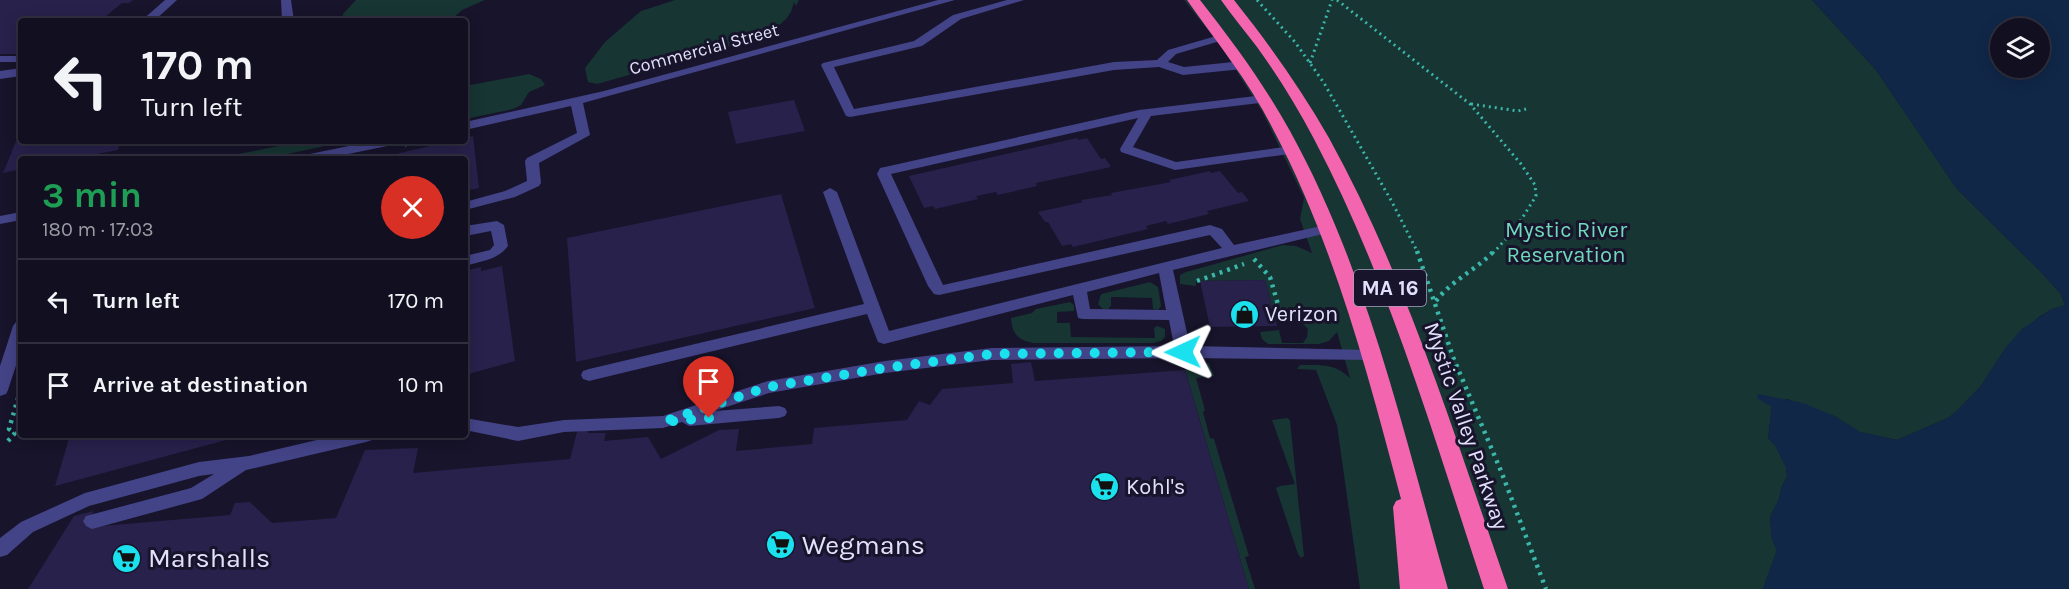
<!DOCTYPE html>
<meta charset="utf-8">
<style>
:root{--surface:#110f20;--page:#1a1829;--text:#f1f3f6;--muted:#9c9ca5;--line:#302f3e}
body{margin:0;font-family:Karla,sans-serif;background:var(--page);color:var(--text);height:100vh;display:flex;flex-direction:column;font-size:22px;white-space:nowrap}
*{box-sizing:border-box;margin:0}
p{font-size:20px;color:var(--muted)}
.icon{flex:none;width:33px;height:33px;fill:none;stroke:currentColor;stroke-width:2;stroke-linecap:round;stroke-linejoin:round}
.map{position:relative;flex:1;overflow:hidden}
.sheet{position:absolute;left:18px;top:156px;width:450px;height:282px;display:flex;flex-direction:column;background:var(--surface);border-radius:6px;box-shadow:0 3px 15px #0003,0 0 0 2px var(--line)}
.sheet>*{flex:none}
.hud{position:absolute;left:18px;top:18px;width:450px;height:126px;border-radius:6px;box-shadow:0 3px 15px #0003,0 0 0 2px var(--line);background:#110f20;color:var(--text);overflow:hidden}
.buttons{position:absolute;left:1990px;top:18px;display:grid;gap:12px}
.buttons a{display:grid;place-items:center;width:60px;height:60px;border-radius:50%;background:var(--surface);box-shadow:0 3px 15px #0003,0 0 0 2px var(--line);font-size:30px}
.pin{position:absolute;display:grid;place-items:center;width:51px;height:51px;color:#fff;margin:-62px -26px;border-radius:50% 50% 50% 0;rotate:-45deg;box-shadow:0 0 6px #0007}
.pin .icon{rotate:45deg}
.me{position:absolute;width:66px;margin:-33px;rotate:269deg;stroke-linejoin:round;filter:drop-shadow(0 0 4px #0008)}
.turn{display:flex;align-items:center;gap:21px;height:126px;padding:0 24px;font-size:27px}
.turn .icon{width:78px;height:78px;stroke-width:2.5}
.turn b{display:block;font-size:42px;line-height:51px}
.round{display:grid;place-items:center;flex:none;width:63px;height:63px;border-radius:32px;background:var(--page)}
.overview{display:flex;align-items:center;justify-content:space-between;height:102px;padding:0 24px}
h1{font-size:36px;font-weight:700;line-height:45px;color:#1e9e55}
ul{padding:0;list-style:none}
li{display:flex;align-items:center;gap:18px;height:84px;padding:0 24px;border-top:2px solid var(--line)}
li div{flex:1}
li b{display:block;font-size:22px}
li em{font-style:normal}
.map>svg:first-child{display:block}
.green{fill:#173533}
.water{fill:#102748;fill-rule:evenodd}
.building{fill:#28214b}
.lines{fill:none;stroke-linecap:round;stroke-linejoin:round}
.path-far1{stroke:#3bb6aa;stroke-width:3;stroke-dasharray:2 4;stroke-linecap:butt}
.path{stroke:#3bb6aa;stroke-width:4.5;stroke-dasharray:3 5;stroke-linecap:butt}
.minor{fill:#434387;fill-rule:evenodd}
.highway{fill:#f365af;fill-rule:evenodd}
.route{stroke:#1be1ee;stroke-width:10;stroke-dasharray:0 18}
.labels{text-anchor:middle;dominant-baseline:central;stroke-width:6;stroke-linejoin:round;paint-order:stroke}
.far-street-label{font-size:18px;fill:#e3e0fd;stroke:#17142b}
.shield{fill:#17142b;stroke:#a6a3be;stroke-width:1.5}
.shield-label{font-size:21px;font-weight:bold;fill:#e3e0fd}
.park-label{font-size:22px;fill:#70d9bb;stroke:#17142b}
.poi-label{font-size:22px;fill:#e3e0fd;stroke:#17142b;text-anchor:start}
.street-label{font-size:22px;fill:#e3e0fd;stroke:#17142b}
.near-poi-label{font-size:27px;fill:#e3e0fd;stroke:#17142b;text-anchor:start}
</style>
<div class="map">
<svg width="2069" height="589" viewBox="0 0 2069 589">
<rect width="100%" height="100%" fill="#17142b"/>
<path class="green" d="M356,0H485L462,10L450,21H343V14Z
M675,0H799L796,6L794,2L791,12L786,19L773,31L745,42L597,84L588,82L585,68L605,42L641,11Z
M1184,0H1812L1876,70L1957,189L2041,272L2061,294L2065,306L2052,309L2039,317L2007,346L1981,386L1957,411L1948,418L1897,440L1860,432L1834,416L1787,399L1772,407L1768,438L1775,445L1786,467L1787,477L1782,486L1779,499L1770,517L1772,539L1777,550L1763,589H1360L1337,425L1316,370L1297,369L1300,365C1320,365 1335,363 1350,378L1337,332L1329,341L1319,344H1268L1262,339L1260,332L1279,330L1282,343H1303L1307,337L1308,329L1298,319L1275,318L1265,280L1196,281V286L1180,284V275L1186,272L1283,245L1296,246L1312,253L1300,219L1304,198L1262,111L1220,45Z
M529,74L541,79L545,85L529,92L521,105L513,109L465,119V86Z
M303,141H348L264,159H215Z
M1150,282L1158,287L1161,306L1158,310L1153,309L1152,298L1111,297V306L1108,309H1103L1098,304L1101,294Z
M1070,302L1074,305V311L1057,312V323H1070L1071,337L1155,338L1154,328L1157,326L1165,329V337L1161,341L1154,343H1033C1017,340 1012,333 1011,318L1032,313L1036,309Z
M1209,363L1214,376L1196,378L1205,410L1203,412L1210,438L1214,439L1249,556L1245,557L1255,589H1249L1184,366Z
M1287,418L1290,420L1304,556L1301,558L1298,554L1276,488L1280,486L1295,484L1272,420Z"/>
<path class="water" d="M1812,0H2069V589H1763L1777,550L1772,539L1770,517L1779,499L1782,486L1787,477L1786,467L1775,445L1768,438L1772,407L1757,398L1758,394L1803,403L1834,416L1860,432L1897,440L1948,418L1957,411L1981,386L2007,346L2022,329L2052,309L2065,305L2061,294L2041,272L1957,189L1876,70ZM2001,28H2040V68H2001Z"/>
<path class="building" d="M0,0H133L129,3H122L100,21H21V54H0Z
M794,100L805,131L736,144L728,112Z
M21,129V141H120L118,150L71,159H21V169L3,173Z
M473,136L479,188L465,191V159H374L452,141H465V138Z
M1077,138L1078,140L1087,138L1101,159L1105,158L1111,167L1036,183L1037,186L998,195L996,192L976,196L978,199L935,209L933,206L924,208L909,176Z
M1210,171L1211,173L1220,171L1238,193L1242,192L1249,201L1207,211L1209,214L1168,224L1166,221L1146,226L1148,229L1073,247L1071,244L1062,246L1048,222H1045L1038,212L1083,202L1081,200L1112,195L1111,193L1171,182L1169,180Z
M781,194L815,308L576,362L567,238Z
M502,266L515,361L465,375V271L481,267V271Z
M1265,280L1277,326L1210,327L1200,281Z
M1031,362L1035,381L1185,370L1249,589H28L74,516L93,511L90,527L230,515L235,503L250,502L272,523L336,518L365,450L418,448L413,473L570,459L578,428L588,427V433H606L604,441L648,437L661,459L719,430L739,429L736,451L812,444L814,428L907,420L919,401L930,405L942,389L1013,383L1011,364Z
M70,435H241V436L55,486Z"/>
<g class="lines">
<path class="path-far1" d="M1257,0L1295,42L1324,83L1392,202L1418,253
M1337,0L1470,104L1521,164L1535,185L1536,196L1516,228L1493,253
M1310,63L1332,0
M1471,104L1518,111L1526,109
M405,145L425,141"/>
<path class="path" d="M1417,251L1453,357L1501,471L1546,589
M1254,259L1270,277L1279,308H1273
M1197,281L1244,264
M1436,301C1452,280 1476,270 1494,251
M8,441L15,433L9,429L21,388"/>
<path class="minor" d="M165,0H177L154,21H141Z
M281,0H291L294,21H282Z
M938,0H955L583,103L590,135L539,163L541,183L539,186L515,197L465,210V202L505,191L527,181L525,161L527,158L577,133L571,106L465,130V122L604,91Z
M1007,0H1024L961,19L922,46L834,67L854,109L1114,62L1157,60L1168,50L1223,34L1229,37L1227,39L1176,54L1168,62L1184,67L1243,61L1249,65L1243,69L1183,75L1159,67L1114,70L850,117L846,116L821,65L823,63L914,41L953,15Z
M0,56H21V62H0Z
M21,68V76L0,79V71Z
M1264,95L1270,99L1268,102L1151,116L1133,147L1176,162L1291,146L1296,147L1297,150L1296,153L1175,170L1121,152L1120,149L1138,118L891,174L943,285L1210,225L1222,229L1234,245L1326,225L1331,226L1333,229L1331,232L1173,270L1190,346L1370,350L1376,352L1378,356L1376,360L1183,358L992,360L885,373L769,393L714,411L779,406L785,408L787,412L785,416L779,418L689,426L682,422L663,428L564,432L518,441L465,430V418L518,427L564,420L663,416L768,381L885,361L992,348L1174,346L1169,320L1083,319L1078,318L1073,295L884,344L878,342L867,314L589,381L583,379L581,375L583,371L589,369L864,304L823,192L830,188L837,192L889,331L1222,248L1210,235L939,295L934,294L928,286L877,174L880,168L885,167L1139,110ZM1159,273L1166,310L1090,309L1087,292Z
M373,141H398L392,145L324,159H298L305,155Z
M21,212V220L0,224V216Z
M497,221L504,225L508,246C498,260 481,261 465,266V256L490,250L494,245L491,231L465,236V226Z
M21,321V350L8,390L6,394L0,396V366L13,326L16,322Z
M338,435H375L372,440L366,442L246,470L202,499L92,529L86,526L83,521L86,516L191,488L214,474L199,476L89,506L33,532L7,555L0,557V538L21,522L85,493L199,462L249,456Z"/>
<path class="highway" d="M1187,0H1200C1233,42 1264,84 1290,131C1368,272 1404,435 1448,589H1424L1423,583L1424,589H1400L1393,507L1396,501L1401,499C1368,374 1335,248 1275,133C1251,84 1218,44 1187,0Z
M1221,0H1234C1269,44 1301,89 1329,138C1407,279 1455,437 1508,589H1484C1434,438 1389,281 1314,139C1297,107 1278,76 1257,47C1245,31 1232,16 1221,0Z"/>
</g>
<g class="lines">
<path class="route" d="M709,418L663,422L768,387L885,368L992,354L1183,352"/>
</g>
<defs>
<symbol id="shop-disc" viewBox="-11 -11 22 22"><circle r="9.5" fill="#1be1ee" stroke="#17142b"/><path d="M-5-2.5h2.3a2.7 3.5 0 0 1 5.4 0H5L5.5 6h-11ZM-1.5-2.5h3a1.5 2.3 0 0 0-3 0Z" fill="#111"/></symbol>
<symbol id="supermarket-disc" viewBox="-11 -11 22 22"><circle r="9.5" fill="#1be1ee" stroke="#17142b"/><path d="M-6-5.5h2.5l.6 2H6L4.5 2H-2.5L-4.4-4H-6ZM-1.5 3.2a1.3 1.3 0 1 0 .1 0ZM3 3.2a1.3 1.3 0 1 0 .1 0Z" fill="#111"/></symbol>
</defs>
<g fill-rule="evenodd">
<use href="#shop-disc" x="1228" y="298" width="33" height="33"/>
<use href="#supermarket-disc" x="1088" y="470" width="33" height="33"/>
<use href="#supermarket-disc" x="764" y="528" width="33" height="33"/>
<use href="#supermarket-disc" x="110" y="542" width="33" height="33"/>
</g>
<g class="labels">
<g class="far-street-label">
<text transform="translate(704 49) rotate(-15)">Commercial Street</text>
</g>
<rect class="shield" x="1354" y="270" width="72" height="36" rx="4.5"/>
<g class="shield-label">
<text x="1390" y="288">MA 16</text>
</g>
<g class="park-label">
<text x="1566" y="230">Mystic River<tspan x="1566" dy="25">Reservation</tspan></text>
</g>
<g class="poi-label">
<text x="1265" y="314">Verizon</text>
<text x="1126" y="487">Kohl's</text>
</g>
<g class="street-label">
<text transform="translate(1466 426) rotate(71)">Mystic Valley Parkway</text>
</g>
<g class="near-poi-label">
<text x="802" y="545">Wegmans</text>
<text x="148" y="558">Marshalls</text>
</g>
</g>
</svg>
<div class="buttons">
<a><svg class="icon" aria-label="layers" viewBox="0 0 24 24"><path d="M12 4l9 5-9 5-9-5zM3 14l9 5 9-5"/></svg></a>
</div>
<div class="pin" style="left:709px;top:418px;background:#d93025"><svg class="icon" aria-label="arrive" viewBox="0 0 24 24"><path d="M6 21V4h12l-3 4 3 4H6"/></svg></div>
<svg class="me" style="left:1183px;top:352px" viewBox="-20 -20 40 40"><path d="M0-17L14 15 0 8-14 15z" fill="#1be1ee" stroke="#fff" stroke-width="4"/></svg>
<div class="hud">
<div class="turn"><svg class="icon" aria-label="left" viewBox="0 0 24 24"><path d="M17 20v-9H6M10 6l-5 5 5 5"/></svg><div><b>170 m</b>Turn left</div></div>
</div>
<section class="sheet">
<div class="overview"><div><h1>3 min</h1><p>180 m · 17:03</p></div><a class="round" style="background:#d93025;color:#fff"><svg class="icon" aria-label="close" viewBox="0 0 24 24"><path d="M6 6l12 12M18 6L6 18"/></svg></a></div>
<ul>
<li><svg class="icon" aria-label="left" viewBox="0 0 24 24"><path d="M17 20v-9H6M10 6l-5 5 5 5"/></svg><div><b>Turn left</b></div><em>170 m</em></li>
<li><svg class="icon" aria-label="arrive" viewBox="0 0 24 24"><path d="M6 21V4h12l-3 4 3 4H6"/></svg><div><b>Arrive at destination</b></div><em>10 m</em></li>
</ul>
</section>
</div>
